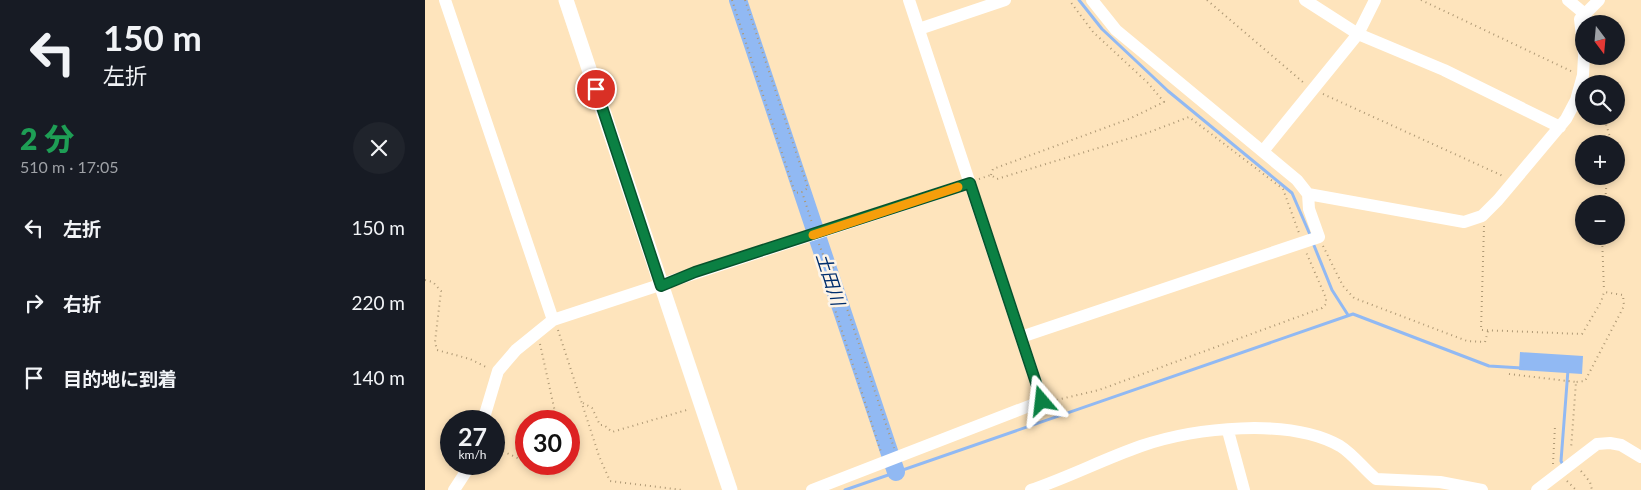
<!DOCTYPE html>
<html lang="ja">
<meta charset="utf-8">
<style>
:root{--surface:#171b24;--page:#20242c;--text:#f1f3f6;--muted:#9ea1a6}
body{margin:0;font-family:Lato,"Noto Sans JP",sans-serif;background:var(--page);color:var(--text);height:100vh;display:flex;flex-direction:column;font-size:19px;white-space:nowrap}
*{box-sizing:border-box;margin:0}
p{font-size:16px;color:var(--muted)}
.icon{flex:none;width:28px;height:28px;fill:none;stroke:currentColor;stroke-width:2;stroke-linecap:round;stroke-linejoin:round}
.map{position:relative;flex:1;overflow:hidden}
.details{display:flex;flex-direction:column;background:var(--surface);width:425px}
.details>*{flex:none}
.top-card{background:#171b24;color:var(--text);overflow:hidden}
.needle{width:32px;rotate:164deg}
.tools{position:absolute;left:1150px;top:15px;display:grid;gap:10px}
.tools a{display:grid;place-items:center;width:50px;height:50px;border-radius:50%;background:var(--surface);box-shadow:0 2px 8px #0003;font-size:25px}
.speed{position:absolute;left:15px;top:410px;display:flex;gap:10px;font-size:25px;font-weight:700;text-align:center}
.speed>*{display:grid;place-content:center;width:65px;height:65px;border-radius:50%;background:var(--surface);box-shadow:0 2px 8px #0003;line-height:1}
.speed small{font-size:12px;font-weight:400}
.speed .limit{border:8px solid #d22;background:#fff;color:#111}
.pin{position:absolute;display:grid;place-items:center;width:42px;height:42px;color:#fff;margin:-21px;border:2px solid #fff;border-radius:50%;box-shadow:0 1px 5px #0007}
.me{position:absolute;width:55px;margin:-28px;rotate:343deg;stroke-linejoin:round;filter:drop-shadow(0 0 4px #0008)}
.turn{display:flex;align-items:center;gap:18px;height:105px;padding:0 20px;font-size:22px}
.turn .icon{width:65px;height:65px;stroke-width:2.5}
.turn b{display:block;font-size:35px;line-height:42px}
.round{display:grid;place-items:center;flex:none;width:52px;height:52px;border-radius:26px;background:var(--page)}
.summary{display:flex;align-items:center;justify-content:space-between;height:85px;padding:0 20px}
h1{font-size:30px;font-weight:800;line-height:38px;color:#1e9e55}
ul{padding:0;list-style:none}
li{display:flex;align-items:center;gap:15px;height:75px;padding:0 20px}
li div{flex:1}
li b{display:block;font-size:19px}
li em{font-style:normal}
main{display:flex;flex:1;min-height:0}
.map>svg:first-child{display:block}
.water{fill:#91b9f3}
.lines{fill:none;stroke-linecap:round;stroke-linejoin:round}
.stream{stroke:#91b9f3;stroke-width:3}
.river{stroke:#91b9f3;stroke-width:18}
.path{stroke:#ae9874;stroke-width:2;stroke-dasharray:1 4;stroke-linecap:butt}
.minor{stroke:#fff;stroke-width:12}
.tertiary{stroke:#fff;stroke-width:15}
.route-casing{stroke:#07532c;stroke-width:12}
.route{stroke:#0b8043;stroke-width:9}
.slow{stroke:#f59e0b;stroke-width:9}
.labels{text-anchor:middle;dominant-baseline:central;stroke-width:5;stroke-linejoin:round;paint-order:stroke}
.water-label{font-size:18px;font-style:italic;fill:#002e6d;stroke:#fdf4e7}
</style>
<main>
<section class="details">
<div class="top-card">
<div class="turn"><svg class="icon" aria-label="left" viewBox="0 0 24 24"><path d="M17 20v-9H6M10 6l-5 5 5 5"/></svg><div><b>150 m</b>左折</div></div>
</div>
<div class="summary"><div><h1>2 分</h1><p>510 m · 17:05</p></div><a class="round"><svg class="icon" aria-label="close" viewBox="0 0 24 24"><path d="M6 6l12 12M18 6L6 18"/></svg></a></div>
<ul>
<li><svg class="icon" aria-label="left" viewBox="0 0 24 24"><path d="M17 20v-9H6M10 6l-5 5 5 5"/></svg><div><b>左折</b></div><em>150 m</em></li>
<li><svg class="icon" aria-label="right" viewBox="0 0 24 24"><path d="M7 20v-9h11M14 6l5 5-5 5"/></svg><div><b>右折</b></div><em>220 m</em></li>
<li><svg class="icon" aria-label="arrive" viewBox="0 0 24 24"><path d="M6 21V4h12l-3 4 3 4H6"/></svg><div><b>目的地に到着</b></div><em>140 m</em></li>
</ul>
</section>
<div class="map">
<svg width="1216" height="490" viewBox="0 0 1216 490">
<rect width="100%" height="100%" fill="#fee4bc"/>
<path class="water" d="M1095,352L1158,356L1157,374L1094,370Z"/>
<g class="lines">
<path class="stream" d="M654,0L677,29L743,91L867,193L886,237
M888,243L907,290L923,315
M1138,465L1136,461L1143,370
M420,490L928,314L1064,366L1097,368"/>
<path class="river" d="M313,0L471,472"/>
<path class="path" d="M307,0L370,193L377,192
M320,0L383,188L377,192L387,223
M782,0L879,83
M996,0L1148,72
M898,94L1078,176
M1176,116L1181,124L1187,144
M566,175L568,169L704,119L739,102L723,83L668,32L644,0
M554,179L566,175L572,179L722,133L764,117L858,189L874,233
M1180,204L1182,176
M1059,226L1056,330L1157,334L1176,302L1179,292L1198,295L1199,306L1160,381L1151,382
M1177,236L1179,291
M394,244L400,260H405L409,270L469,448
M898,246L918,286L929,298L1042,341L1060,342L1063,331
M400,260L396,266L456,452
M0,280L8,282L16,291L10,342L12,350L45,359L63,368
M133,330L174,456L185,481L257,490
M115,344L132,421
M1084,374L1151,382L1146,449
M627,401L674,390L897,308L901,304V298L881,252
M158,403L167,408L175,425H179L187,432L265,409
M69,447L101,462
M1128,464L1130,426
M1156,471L1165,482L1167,490
M1142,481L1151,490"/>
<path class="minor" d="M20,0L128,320
M880,0L933,34L1019,70L1135,127
M1143,0L1161,15
M494,29L580,0
M1159,54L1155,19L1174,0
M838,151L933,34L950,0
M883,194L1039,222L1057,216L1073,200L1141,119L1151,100L1158,75L1159,56
M596,337L894,237L884,209L883,194L872,180L691,30L667,0
M58,421L73,371L91,350L128,320L545,183
M803,431L819,490
M29,490L46,464
M387,490L617,401L484,0
M606,490C644,477 679,459 716,446C769,428 864,417 915,446C928,454 939,469 951,479L1015,482L1057,490
M1112,490L1172,444L1185,443L1196,445L1216,457"/>
<path class="tertiary" d="M141,0L305,490"/>
</g>
<g class="lines">
<defs>
<path id="route" d="M171,89L236,286L270,272L545,183L617,401"/>
</defs>
<use href="#route" class="route-casing"/>
<use href="#route" class="route"/>
<path class="slow" d="M388,235L533,187"/>
</g>
<g class="labels">
<g class="water-label">
<text transform="translate(406 279) rotate(72)">土田川</text>
</g>
</g>
</svg>
<div class="tools">
<a><svg class="needle" viewBox="-14 -14 28 28"><path d="M0-13l5 13h-10z" fill="#e53935"/><path d="M0 13l5-13h-10z" fill="#9ea1a6"/></svg></a>
<a><svg class="icon" aria-label="search" viewBox="0 0 24 24"><circle cx="10" cy="10" r="6"/><path d="M15 15l6 6"/></svg></a>
<a>+</a>
<a>−</a>
</div>
<div class="speed"><div>27<small>km/h</small></div><div class="limit">30</div></div>
<div class="pin" style="left:171px;top:89px;background:#d93025"><svg class="icon" aria-label="arrive" viewBox="0 0 24 24"><path d="M6 21V4h12l-3 4 3 4H6"/></svg></div>
<svg class="me" style="left:617px;top:401px" viewBox="-20 -20 40 40"><path d="M0-17L14 15 0 8-14 15z" fill="#0b8043" stroke="#fff" stroke-width="4"/></svg>
</div>
</main>
